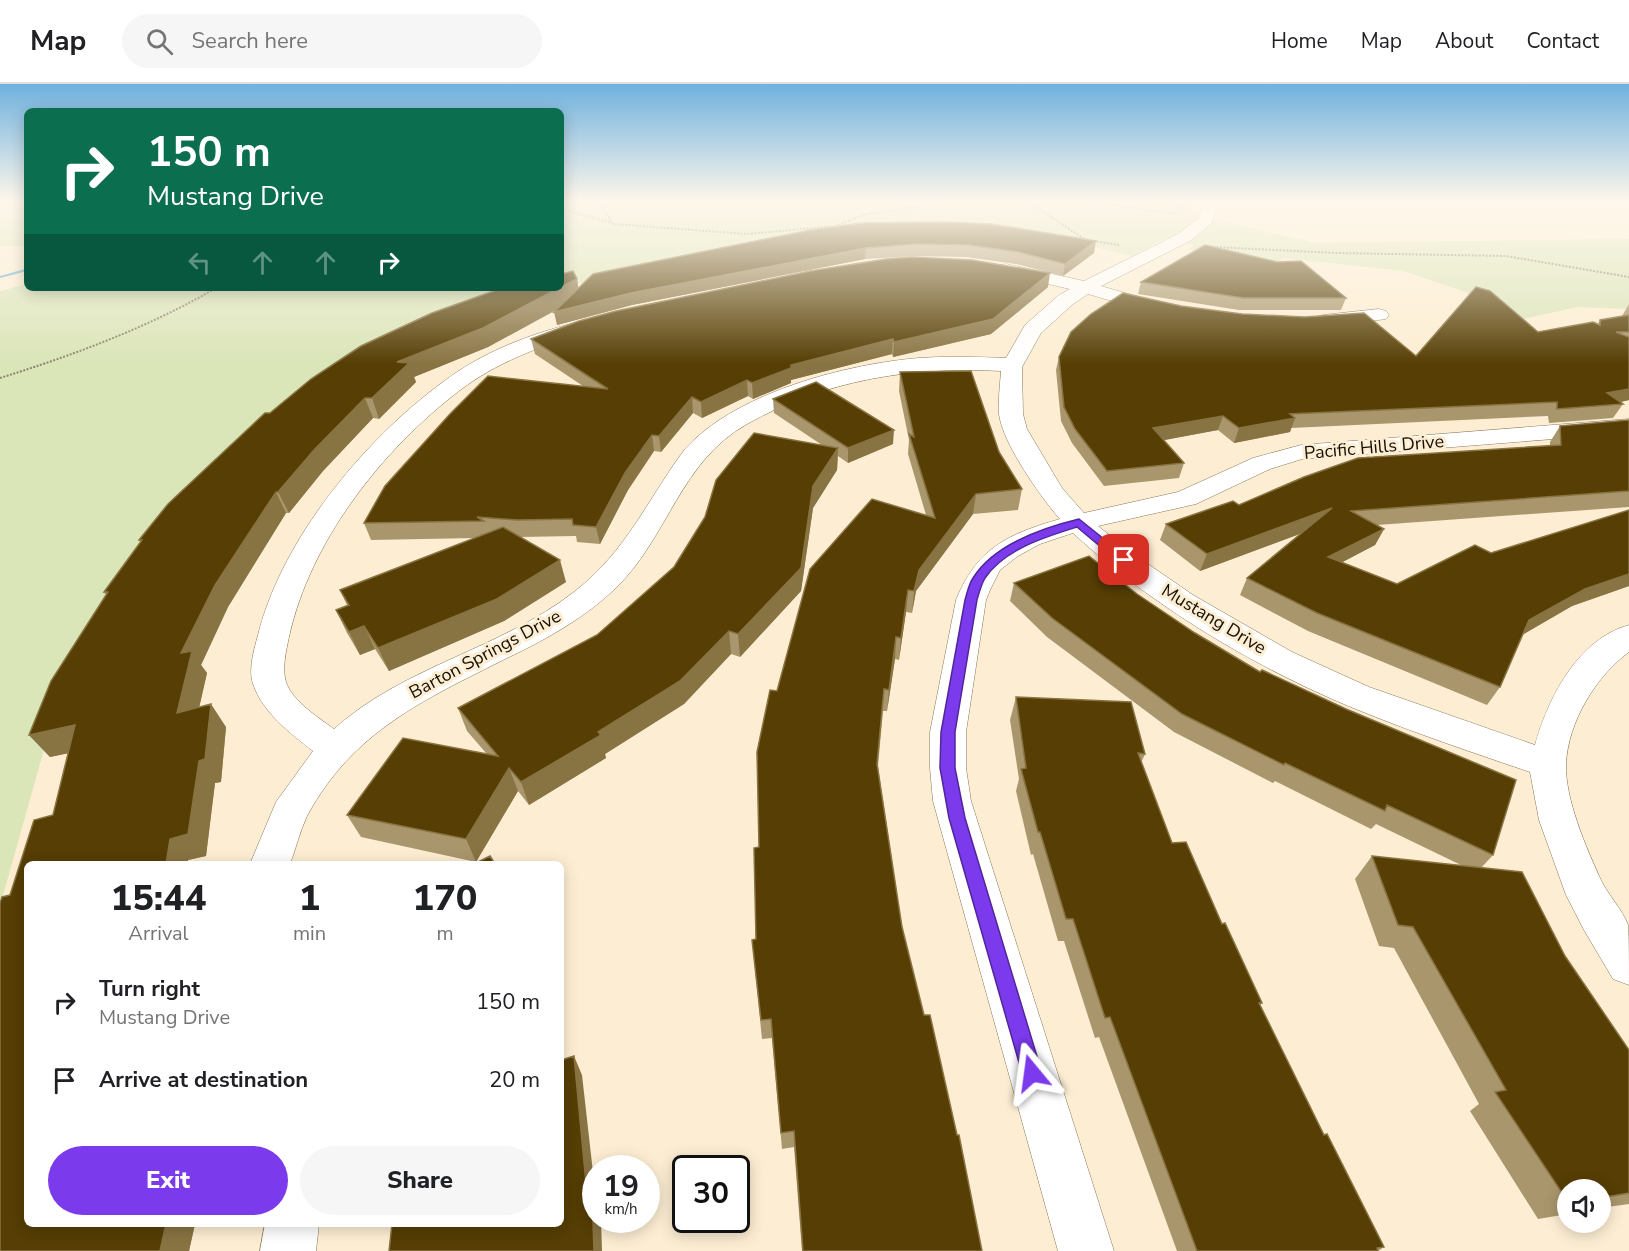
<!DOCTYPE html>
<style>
:root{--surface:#fff;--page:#f6f6f6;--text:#202124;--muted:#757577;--line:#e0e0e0;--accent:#7c3aed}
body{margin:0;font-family:"Nunito Sans",sans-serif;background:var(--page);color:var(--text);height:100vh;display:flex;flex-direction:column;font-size:22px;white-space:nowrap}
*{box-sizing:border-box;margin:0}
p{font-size:20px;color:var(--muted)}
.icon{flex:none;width:33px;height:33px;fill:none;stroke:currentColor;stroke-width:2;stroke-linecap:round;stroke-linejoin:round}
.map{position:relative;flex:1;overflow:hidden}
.side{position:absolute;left:24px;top:777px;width:540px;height:366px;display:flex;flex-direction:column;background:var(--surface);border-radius:9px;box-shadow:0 3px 15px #0003}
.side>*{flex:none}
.banner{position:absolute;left:24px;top:24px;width:540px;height:183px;border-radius:9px;box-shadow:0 3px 15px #0003;background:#0b6e4f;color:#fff;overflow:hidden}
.tools{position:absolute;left:1557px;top:1095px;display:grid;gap:12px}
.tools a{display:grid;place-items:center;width:54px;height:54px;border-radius:50%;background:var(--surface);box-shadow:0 3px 15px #0003;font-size:30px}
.speed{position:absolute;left:582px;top:1071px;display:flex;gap:12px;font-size:30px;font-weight:700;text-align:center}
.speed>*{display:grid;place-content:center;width:78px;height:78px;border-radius:50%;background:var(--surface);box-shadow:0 3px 15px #0003;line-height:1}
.speed small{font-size:15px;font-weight:400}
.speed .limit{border:3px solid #111;border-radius:9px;background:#fff;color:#111}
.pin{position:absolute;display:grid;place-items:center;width:51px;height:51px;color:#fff;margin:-26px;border-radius:12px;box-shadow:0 3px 9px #0006}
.me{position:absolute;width:66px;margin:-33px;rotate:344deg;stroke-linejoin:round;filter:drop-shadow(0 0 4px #0008)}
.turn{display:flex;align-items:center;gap:21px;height:126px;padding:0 24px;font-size:27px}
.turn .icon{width:78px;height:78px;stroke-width:2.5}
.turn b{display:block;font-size:42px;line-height:51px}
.lanes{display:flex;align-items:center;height:57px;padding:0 24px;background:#0003;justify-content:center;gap:30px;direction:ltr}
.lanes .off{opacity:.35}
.eta{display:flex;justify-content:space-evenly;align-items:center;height:102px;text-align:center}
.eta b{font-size:36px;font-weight:800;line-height:42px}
.primary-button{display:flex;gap:12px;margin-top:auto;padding:12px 24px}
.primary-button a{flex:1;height:69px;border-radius:36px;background:var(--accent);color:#fff;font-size:24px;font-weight:800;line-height:69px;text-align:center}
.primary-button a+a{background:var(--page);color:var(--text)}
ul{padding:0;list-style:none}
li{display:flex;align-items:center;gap:18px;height:78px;padding:0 24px}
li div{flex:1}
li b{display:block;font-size:22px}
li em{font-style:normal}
header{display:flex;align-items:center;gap:36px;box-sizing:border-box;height:84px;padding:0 30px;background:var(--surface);border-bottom:2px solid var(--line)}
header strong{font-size:28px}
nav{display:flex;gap:33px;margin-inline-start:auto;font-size:21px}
.search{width:420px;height:54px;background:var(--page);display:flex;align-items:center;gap:15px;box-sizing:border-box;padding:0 21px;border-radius:33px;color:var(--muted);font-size:22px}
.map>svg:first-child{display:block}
.green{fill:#dae5b8}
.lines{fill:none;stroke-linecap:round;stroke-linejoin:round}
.stream{fill:#5aacd0;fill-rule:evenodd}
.street-casing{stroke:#877758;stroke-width:1}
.path{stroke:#908572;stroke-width:2;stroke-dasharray:2 1.5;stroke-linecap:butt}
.street{fill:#fff;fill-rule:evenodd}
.wall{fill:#aa966c}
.shaded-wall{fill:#887342}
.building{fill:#563e04;stroke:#887342;stroke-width:1.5}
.route{fill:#7c3aed;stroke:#51269a;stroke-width:1.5}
.labels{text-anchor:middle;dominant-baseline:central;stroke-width:6;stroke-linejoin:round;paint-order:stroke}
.street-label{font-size:18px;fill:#161005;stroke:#fdeed3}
</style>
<header>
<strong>Map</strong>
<div class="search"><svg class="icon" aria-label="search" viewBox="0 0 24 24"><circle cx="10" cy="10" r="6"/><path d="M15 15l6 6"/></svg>Search here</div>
<nav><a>Home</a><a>Map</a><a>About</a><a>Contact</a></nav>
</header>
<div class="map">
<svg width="1629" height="1167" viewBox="0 0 1629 1167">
<rect width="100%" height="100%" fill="#fdeed3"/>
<path class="green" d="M0,117H27V162H0Z
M561,117H1192L1191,130L1315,159L1629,155V225L1578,223L1518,236L1498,219L1403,187L1283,174L1265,186L1187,165L1194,161L1166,154L1131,172L1082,160L778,158L561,203Z
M27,200V204H555L484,223L52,637L0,822V207Z"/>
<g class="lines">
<path class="stream" d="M25,185H27V187L0,194V192Z"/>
<defs>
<path id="street" d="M1203,117H1218L1212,139L1190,157L1101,202L1166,221L1169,225L1166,229L1159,231L1088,210L1073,220L1041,249L1022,283L1023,330L1027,345L1062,404L1084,429L1178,408L1253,374L1301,361L1629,335V349L1302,375L1270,385L1196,420L1098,442L1129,467L1193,511L1292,568L1369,603L1535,661C1548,614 1578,555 1629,541V568C1596,592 1568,638 1566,680C1565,715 1586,763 1600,794C1607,810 1623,826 1628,841C1629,851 1629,888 1629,901L1613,895L1584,846L1566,811L1539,736L1530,688C1468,667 1406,646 1346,621C1251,581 1148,519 1073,449L1040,460L1018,472L1000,486L990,506L986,516L966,648V684L971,717L1114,1167H1058L933,717L930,684V648L956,516C977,464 1008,450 1060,435C1041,414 1002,358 999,330C998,316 1000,301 1001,287C912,282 825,296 747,340C680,378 669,451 617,503C585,534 545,556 505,575C424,616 353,647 307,732C300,747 296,764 290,780H250L276,718L313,667C290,649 263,629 253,600C248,585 254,566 258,551C282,455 364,356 443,298C481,269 529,250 575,239L582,241L585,245L582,249C539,263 495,279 459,307C382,366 310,457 289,553C286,567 282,584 286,598C292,617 319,634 334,645C404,582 501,565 574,508C627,467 647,416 685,365C735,309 846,280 919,274C948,272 977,273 1006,274L1025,241L1059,211L1070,205L1000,189L997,185L1000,181L1006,180L1084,197L1178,150L1199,134Z
M1379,225L1386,227L1389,231L1386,235L1323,243L1316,241L1313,237L1316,233L1323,231Z
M265,1140H319L316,1167H260Z"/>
</defs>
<use href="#street" class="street-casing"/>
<path class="path" d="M595,117L603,123L613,140L747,150L836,142L865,130L918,123L929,117
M1027,117L1086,156
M1084,117L1178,130
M1171,117L1182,126
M561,125L613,139
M1093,157L1119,161
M1213,163L1337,169L1506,172L1629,193
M0,294C74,271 149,243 216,204"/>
<use href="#street" class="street"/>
</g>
<path class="wall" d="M810,146L1094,169L1063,192L1016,180L966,173L916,172L865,175L632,221L557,241V225L488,263L414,293L416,298L379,335L373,334L323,387L289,429H286L228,523L201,581L207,589L199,623L226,643L221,698L215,699L206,772L188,776L27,780L195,1140L189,1167H0L10,811L53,731L68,669L50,673L29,651L106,511L104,508L141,458L139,456L270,329L577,195L578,204Z
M1141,198L1346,214L1341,226H1239L1138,210Z
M1048,203L991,250L893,273L892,270L791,296V299L753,315L748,312L702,334L693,329L661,368L654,367L628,406L600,460L577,458L576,452L520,453L566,498L504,537L389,587L375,565L360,571L347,549L336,526L347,521L340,506L475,454L371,456L364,439L583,302L535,270L531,255Z
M1629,220V316L1620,318L1623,320L1613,334L1549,339L1548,332L1291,344L1290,348L1234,359L1218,346L1163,356L1184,379L1179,394L1104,402L1072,359L1061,337L1056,286L1059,273L1416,272L1538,248L1598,240L1600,236L1622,232Z
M900,288L999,368L1022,405L1018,426L973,430L916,507L912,529L906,528L899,576L895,575L887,627H883L878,682L902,843L982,1167H802L794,1063L782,1065L772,954L762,955L752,856L756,855L759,763L777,607L926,431L908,370L909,356L899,307Z
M773,315L893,360L848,379L838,372L837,386L813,424L801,507L740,573L731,570L684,620L605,670L606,674L529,721L518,707L476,778L361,753L347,731L486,669L467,647L458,624L597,551L822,361L774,329Z
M1629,336V423L1377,441L1384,445L1375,461L1342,478L1397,500L1629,426V502L1572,522L1523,550L1500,603L1487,621L1308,547L1240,511L1247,494L1302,449L1200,487L1160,456L1166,440L1239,421L1550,362V358L1560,342Z
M1014,499L1137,510L1493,771L1481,784L1565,872L1629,966V1120L1600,1124V1106H1568V1130L1538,1135L1470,1027L1479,1020L1394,864L1379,862L1355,795L1372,772L1463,782L1376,740L1371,745L1275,697L1273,699L1174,648L1047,553L1010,517Z
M1016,613L1145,670L1141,679L1172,759L1222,840L1262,919L1260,921L1324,1051L1384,1163L1378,1167H1177L1099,953L1095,954L1064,857H1058L1033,770L1031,771L1016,707L1019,695L1010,636Z"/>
<path class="shaded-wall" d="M1096,157L1094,169L1063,192L1065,180Z
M866,164L865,175L632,221L557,241L554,228L631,209Z
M1050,189L1048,203L991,250L893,273L894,258Z
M577,195L580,213L488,263L414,293L416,298L379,335L372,314L397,278L559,204H561V203Z
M893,255L892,270L791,296V299L753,315L752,299L791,281Z
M747,296L748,312L702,334L701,318Z
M1629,305V316L1608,321L1607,309Z
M692,313L693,329L661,368L659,352Z
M365,314L373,334L323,387L289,429L278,408L314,366Z
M1223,332L1218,346L1149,359L1153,344Z
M1295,334L1290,348L1234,359L1239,344Z
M894,346L893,360L848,379V364Z
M652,351L654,367L628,406L600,460L596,443L625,389Z
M838,364L837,386L813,424L801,507L740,573L738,550L813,402Z
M276,408L286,429L228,523L201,581L207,589L193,651L177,629L181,569L215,501Z
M976,410L973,430L916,507L912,529L914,507L919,486Z
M1332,424L1324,441L1200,487L1207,470Z
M1384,445L1375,461L1320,490L1328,473Z
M560,476L566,498L504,537L389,587L378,564Z
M1629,490V502L1572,522L1517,554L1529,536L1585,505Z
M908,506L906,528L899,576L901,554Z
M364,542L375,565L360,571L349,548Z
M729,547L731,570L684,620L605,670L606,674L529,721L521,698L598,648Z
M896,553L895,575L887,627L889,606Z
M211,620L226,643L221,698L215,699L206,772L188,776V780H166L170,755L199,677Z
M75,641L94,664L50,673L29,651Z
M509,684L518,707L476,778L466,755Z
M574,972L582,991L596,1115V1136H601L602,1167H594L587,1110Z
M166,1140H195L189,1167H159Z"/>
<path class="building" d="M942,138L991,140L1096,157L1065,180L1018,168L968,161L917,160L866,164L631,209L554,228L593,190L810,146L861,139Z
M1205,161L1277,178L1301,177L1346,214H1243L1141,198Z
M912,173L972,176L1050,189L993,235L894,258L893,255L791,281V284L752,299L747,296L701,318L692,313L659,352L652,351L625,389L596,443L573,441L572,435L517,436L477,433L484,437L364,439L385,402L450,330L488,292L608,305L531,255L579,237L616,227L810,187L886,175Z
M573,187L577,195L561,203V190Z
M1476,203L1490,207L1538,248L1593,238L1600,241V236L1629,231V248H1616L1629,253V305L1607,309L1623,320L1557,325V318L1290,330L1295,334L1239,344L1223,332L1153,344L1184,379L1107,387L1075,345L1064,323L1059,273L1071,248L1091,230L1123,209L1181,222L1242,230L1305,233L1364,229L1416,272Z
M502,204H559L483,244L397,278L409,279L372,314H365L314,366L278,408H276L215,501L181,569L192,567L177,629L211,620L205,675L199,677L188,750L170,755L166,780H27V1140H166L160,1167H0V819L2,813L10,811L34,736L53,731L75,641L29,651L51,597L108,508H104L142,456H139L168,420L265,329H270L311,295L361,262L432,229Z
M971,287L999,368L1022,405L976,410L919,486L914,507L908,506L901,554L896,553L889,606L884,605L877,680L902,843L924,931H930L957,1051H959L982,1167H803L794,1047L781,1049L771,935L761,936L752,856L756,855L754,764L759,763L757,668L770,606L777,607L810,485L872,415L935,434L909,350L914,353L900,288Z
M816,298L894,346L848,364L773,315Z
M1629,336V407L1351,427L1384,445L1328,473L1397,500L1475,461L1491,469L1629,426V490L1585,505L1529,536L1500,603L1317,529L1247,494L1332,424L1207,470L1166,440L1233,417L1239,421L1304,393L1358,374L1561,361L1560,342Z
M754,349L838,364L813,402L801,484L738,550L729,547L680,597L598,648L601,651L521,698L509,684L466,755L347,731L403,654L498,672L458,624L597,551L674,483L705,433L716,396Z
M503,443L560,476L497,515L378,564L364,542L349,548L336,526L349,521L340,506Z
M1089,472L1137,510L1195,549L1260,588L1262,586L1346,625L1516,696L1493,771L1387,721L1385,727L1285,679L1284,681L1182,630L1052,534L1014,499Z
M1016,613L1131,618L1145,670L1138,669L1172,759L1186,758L1222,840L1225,839L1262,919H1259L1324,1051L1327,1050L1384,1163L1377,1164L1378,1167H1197L1110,933L1105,934L1073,835H1066L1040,748H1038L1021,685L1026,684Z
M490,772L495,780H474Z
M1372,772L1522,788L1565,872L1629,966V1109L1600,1114V1106H1568V1118L1495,1008L1506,1006L1413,843L1398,841Z
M574,972L587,1110L592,1108L594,1167H389L392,1140H561V976Z"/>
<linearGradient id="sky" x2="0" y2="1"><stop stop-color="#6fb1de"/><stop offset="0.42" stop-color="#fef7eb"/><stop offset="1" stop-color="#fef7eb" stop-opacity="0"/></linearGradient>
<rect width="1629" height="280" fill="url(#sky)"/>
<path class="route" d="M1079,435L1130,476L1124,480L1120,479L1077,443C1045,453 1005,465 985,494C981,501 979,509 977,516L955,648V684L965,734L1042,989L1039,996L1032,999L1025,996L1022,989L949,734L940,684L941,648L965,516C967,509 969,500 973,494C994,460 1042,444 1079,435Z"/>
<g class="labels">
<g class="street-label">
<text transform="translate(1374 363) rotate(-5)">Pacific Hills Drive</text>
<text transform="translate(1214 535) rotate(31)">Mustang Drive</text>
<text transform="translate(485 570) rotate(-28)">Barton Springs Drive</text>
</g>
</g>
</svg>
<div class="tools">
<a><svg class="icon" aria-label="sound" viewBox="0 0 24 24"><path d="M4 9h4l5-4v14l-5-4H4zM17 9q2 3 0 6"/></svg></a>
</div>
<div class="speed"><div>19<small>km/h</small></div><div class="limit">30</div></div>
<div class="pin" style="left:1124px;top:476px;background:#d93025"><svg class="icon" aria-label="arrive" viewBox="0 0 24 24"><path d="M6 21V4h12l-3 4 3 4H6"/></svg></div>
<svg class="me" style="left:1032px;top:989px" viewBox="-20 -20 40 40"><path d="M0-17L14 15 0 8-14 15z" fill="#7c3aed" stroke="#fff" stroke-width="4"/></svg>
<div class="banner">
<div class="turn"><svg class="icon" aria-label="right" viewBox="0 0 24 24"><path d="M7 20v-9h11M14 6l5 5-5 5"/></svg><div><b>150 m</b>Mustang Drive</div></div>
<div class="lanes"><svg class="icon off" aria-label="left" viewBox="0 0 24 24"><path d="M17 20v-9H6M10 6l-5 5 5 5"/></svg><svg class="icon off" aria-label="ahead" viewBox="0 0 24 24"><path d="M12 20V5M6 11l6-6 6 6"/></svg><svg class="icon off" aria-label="ahead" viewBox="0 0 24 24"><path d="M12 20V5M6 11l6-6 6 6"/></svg><svg class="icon" aria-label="right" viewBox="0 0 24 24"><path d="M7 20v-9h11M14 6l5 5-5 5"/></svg></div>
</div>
<section class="side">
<div class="eta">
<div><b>15:44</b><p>Arrival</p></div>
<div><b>1</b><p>min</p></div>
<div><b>170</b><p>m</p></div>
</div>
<ul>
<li><svg class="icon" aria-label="right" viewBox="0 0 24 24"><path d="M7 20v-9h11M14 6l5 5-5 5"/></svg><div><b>Turn right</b><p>Mustang Drive</p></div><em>150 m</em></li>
<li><svg class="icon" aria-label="arrive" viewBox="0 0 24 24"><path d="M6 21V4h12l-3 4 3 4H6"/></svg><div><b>Arrive at destination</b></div><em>20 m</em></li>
</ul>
<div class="primary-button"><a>Exit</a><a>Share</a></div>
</section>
</div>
